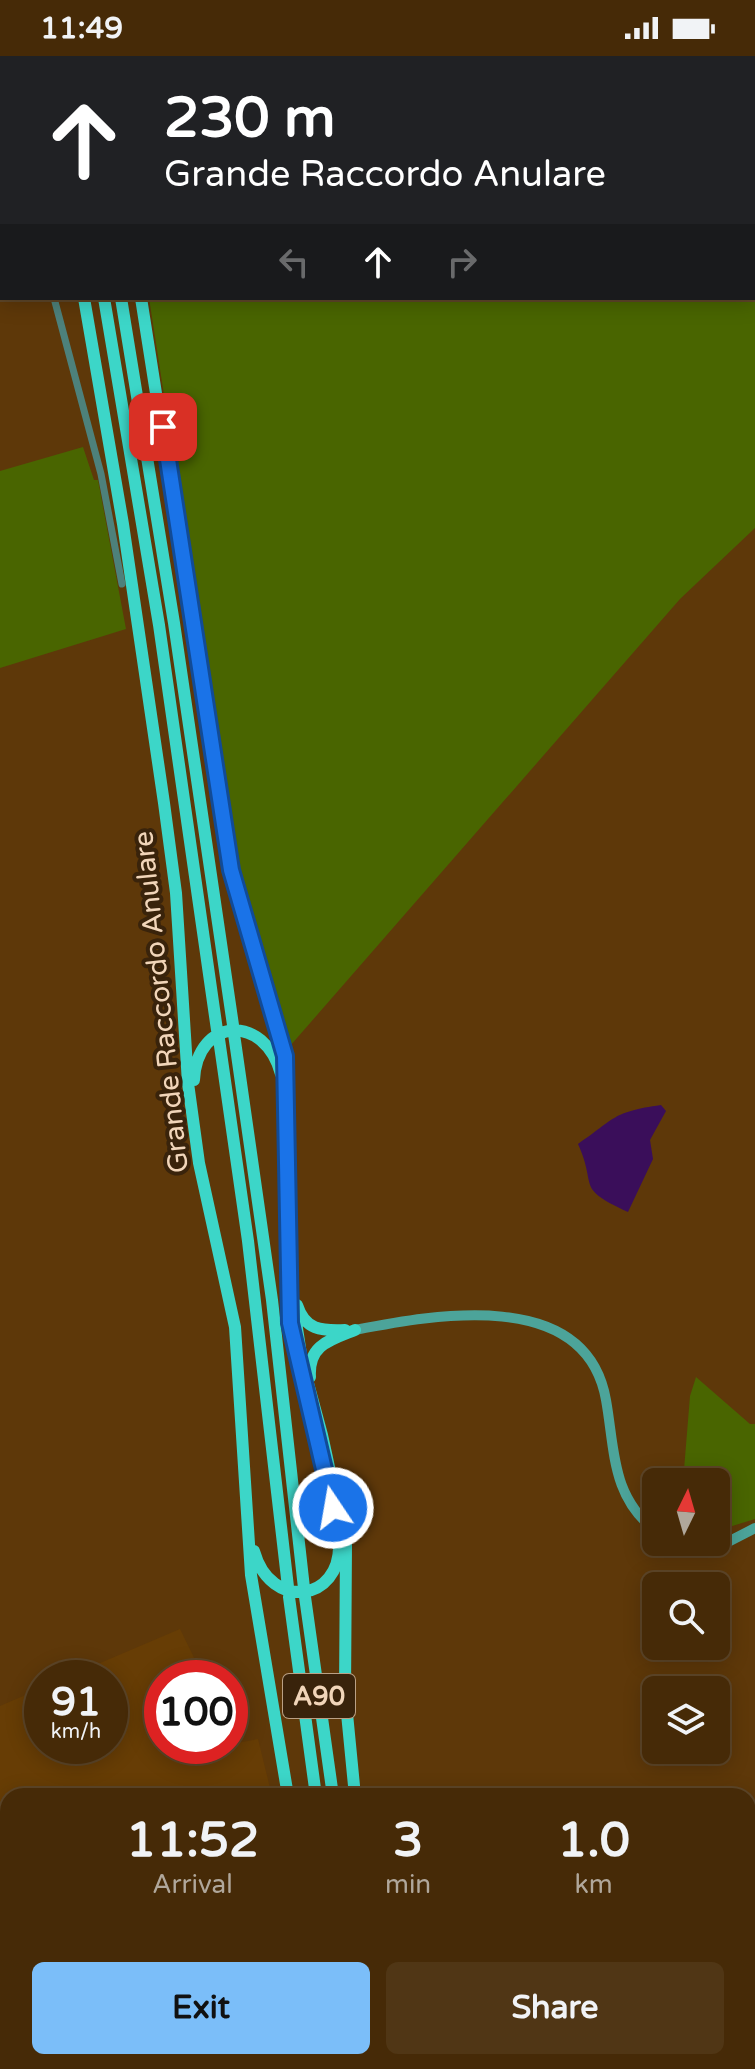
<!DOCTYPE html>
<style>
:root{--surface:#462a07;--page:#503615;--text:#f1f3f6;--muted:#b0a79b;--line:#5e4628;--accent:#7bbef9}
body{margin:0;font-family:"Varela Round",sans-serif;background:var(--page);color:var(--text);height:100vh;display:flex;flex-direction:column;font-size:30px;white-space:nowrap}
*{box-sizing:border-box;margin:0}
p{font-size:26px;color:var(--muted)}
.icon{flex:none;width:44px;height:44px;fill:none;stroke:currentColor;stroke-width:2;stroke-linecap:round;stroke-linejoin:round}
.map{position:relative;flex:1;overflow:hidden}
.side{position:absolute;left:0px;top:1732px;width:756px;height:282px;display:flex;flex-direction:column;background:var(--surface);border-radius:24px 24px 0 0;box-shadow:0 4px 20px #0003,0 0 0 2px var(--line)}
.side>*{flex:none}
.guide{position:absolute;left:0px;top:0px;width:756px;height:244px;box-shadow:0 4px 20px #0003,0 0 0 2px var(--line);background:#202124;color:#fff;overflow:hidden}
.needle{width:52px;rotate:5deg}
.fabs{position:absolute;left:642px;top:1412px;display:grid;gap:16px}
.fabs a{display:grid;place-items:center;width:88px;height:88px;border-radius:12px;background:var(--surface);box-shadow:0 4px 20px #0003,0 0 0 2px var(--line);font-size:40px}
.speed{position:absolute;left:24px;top:1604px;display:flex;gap:16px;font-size:40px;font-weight:700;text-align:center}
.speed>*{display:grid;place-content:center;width:104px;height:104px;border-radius:50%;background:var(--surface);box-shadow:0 4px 20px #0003,0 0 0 2px var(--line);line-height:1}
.speed small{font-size:20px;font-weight:400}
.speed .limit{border:12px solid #d22;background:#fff;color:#111}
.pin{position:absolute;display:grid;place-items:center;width:68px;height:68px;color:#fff;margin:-34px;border-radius:16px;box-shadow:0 4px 12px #0006}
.me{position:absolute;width:88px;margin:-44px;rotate:348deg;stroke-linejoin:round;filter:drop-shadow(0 0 6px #0008)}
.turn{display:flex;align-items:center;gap:28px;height:168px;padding:0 32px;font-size:36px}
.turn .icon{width:104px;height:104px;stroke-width:2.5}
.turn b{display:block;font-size:56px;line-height:68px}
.lanes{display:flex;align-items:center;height:76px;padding:0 32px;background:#0003;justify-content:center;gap:40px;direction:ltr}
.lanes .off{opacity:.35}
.eta{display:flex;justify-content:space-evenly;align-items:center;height:136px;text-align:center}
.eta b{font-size:48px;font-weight:800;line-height:56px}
.primary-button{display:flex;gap:16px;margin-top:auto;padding:16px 32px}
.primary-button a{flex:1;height:92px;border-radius:12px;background:var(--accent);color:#111;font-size:32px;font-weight:800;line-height:92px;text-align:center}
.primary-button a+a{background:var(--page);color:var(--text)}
.status{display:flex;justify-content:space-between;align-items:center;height:56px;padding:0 40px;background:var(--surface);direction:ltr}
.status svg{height:22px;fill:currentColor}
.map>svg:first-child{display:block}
.built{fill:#673d05}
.green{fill:#496500}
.water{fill:#3a0e5a}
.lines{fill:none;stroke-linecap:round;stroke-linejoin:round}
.street{stroke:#4d817b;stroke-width:7}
.secondary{stroke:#4ca49a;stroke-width:10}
.highway{stroke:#3cd6c8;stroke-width:12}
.route-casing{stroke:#114b97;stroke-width:20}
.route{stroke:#1a73e8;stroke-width:14}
.labels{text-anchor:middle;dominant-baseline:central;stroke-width:8;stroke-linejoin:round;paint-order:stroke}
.shield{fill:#39230b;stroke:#baa085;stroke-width:2}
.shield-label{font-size:26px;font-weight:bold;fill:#f1d5b9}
.street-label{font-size:28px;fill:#f1d5b9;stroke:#39230b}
</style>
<div class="status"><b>11:49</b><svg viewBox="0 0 49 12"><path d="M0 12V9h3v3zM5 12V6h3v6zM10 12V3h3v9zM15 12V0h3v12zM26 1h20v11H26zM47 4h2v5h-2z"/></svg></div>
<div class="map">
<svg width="755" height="2013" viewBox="0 0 755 2013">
<rect width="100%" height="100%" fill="#5e3809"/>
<path class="built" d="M180,1573L204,1622H162V1690H230V1673L237,1687L258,1683L272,1740H8V1908L0,1905V1650L42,1632V1690H110V1622H65Z
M56,2006H149L152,2013H52Z
M197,2006H311L312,2013H210Z"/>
<path class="green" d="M102,0H755V472L680,543L290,990L237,811L149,242H754V2Z
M83,391L94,424H98L126,573L0,612V415Z
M696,1321L750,1368H755V1463L716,1475V1426H683L690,1340Z
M418,2006H505L499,2013H418Z"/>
<path class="water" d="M661,1049L666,1055L650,1084L653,1103L628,1156C574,1131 598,1132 578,1088C616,1062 612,1056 661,1049Z"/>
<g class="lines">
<path class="street" d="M542,2V0
M54,242L101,418L122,528
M0,1909L8,1912
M748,1949L755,1941
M154,2006L156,2013
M748,2006V2013"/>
<path class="secondary" d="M754,90L755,91
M0,228L2,227
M355,1274C433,1259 586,1230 606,1344C615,1394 611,1441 656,1475
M679,1486L724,1488L755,1472"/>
<path class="highway" d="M38,0V2
M59,0V2
M74,0V2
M94,0L95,2
M84,242L123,468L164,747L176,837L188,1027L199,1107L235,1271L251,1519L288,1740
M104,242L159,569L217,974
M121,242L174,567L233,969
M141,242L231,814L285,1000L287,1207L302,1305L322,1379L346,1489L345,1637L355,1740
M234,978L272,1244L304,1532
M219,983L248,1185L288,1531
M194,1024C197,961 265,957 281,1018
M297,1249C305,1274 321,1275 345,1274
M310,1321C308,1289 330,1284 355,1274
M254,1495C271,1556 341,1545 339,1488
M289,1541L316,1740
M305,1541L333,1740
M336,2006L337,2013
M355,2006L356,2013
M371,2006L372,2013
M389,2006L391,2013"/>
</g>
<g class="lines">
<defs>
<path id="route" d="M163,371L231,814L285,1000L290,1267L333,1452"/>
</defs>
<use href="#route" class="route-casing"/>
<use href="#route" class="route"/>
</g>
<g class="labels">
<rect class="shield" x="283" y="1618" width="72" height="44" rx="6"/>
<g class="shield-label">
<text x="319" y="1640">A90</text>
</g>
<g class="street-label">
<text transform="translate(161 946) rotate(-96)">Grande Raccordo Anulare</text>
</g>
</g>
</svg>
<div class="fabs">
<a><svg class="needle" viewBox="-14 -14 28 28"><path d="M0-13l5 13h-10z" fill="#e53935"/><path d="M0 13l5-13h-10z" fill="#b0a79b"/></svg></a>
<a><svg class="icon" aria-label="search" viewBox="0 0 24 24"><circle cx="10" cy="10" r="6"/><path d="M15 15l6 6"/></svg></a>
<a><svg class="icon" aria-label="layers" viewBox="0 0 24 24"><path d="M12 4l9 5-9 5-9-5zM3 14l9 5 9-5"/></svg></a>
</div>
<div class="speed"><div>91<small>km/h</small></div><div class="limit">100</div></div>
<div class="pin" style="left:163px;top:371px;background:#d93025"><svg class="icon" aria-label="arrive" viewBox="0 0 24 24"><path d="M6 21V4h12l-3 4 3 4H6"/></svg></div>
<svg class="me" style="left:333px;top:1452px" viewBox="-20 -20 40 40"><circle r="17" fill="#1a73e8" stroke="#fff" stroke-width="3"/><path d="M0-11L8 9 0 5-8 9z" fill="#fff"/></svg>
<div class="guide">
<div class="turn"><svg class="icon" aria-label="ahead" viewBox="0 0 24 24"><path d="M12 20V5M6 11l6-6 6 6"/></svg><div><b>230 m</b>Grande Raccordo Anulare</div></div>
<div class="lanes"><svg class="icon off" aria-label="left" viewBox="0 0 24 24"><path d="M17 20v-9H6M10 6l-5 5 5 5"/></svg><svg class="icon" aria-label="ahead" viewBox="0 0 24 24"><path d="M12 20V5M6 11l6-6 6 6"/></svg><svg class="icon off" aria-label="right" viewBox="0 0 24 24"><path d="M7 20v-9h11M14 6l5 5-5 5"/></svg></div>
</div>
<section class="side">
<div class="eta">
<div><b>11:52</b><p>Arrival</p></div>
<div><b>3</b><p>min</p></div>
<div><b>1.0</b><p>km</p></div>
</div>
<div class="primary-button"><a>Exit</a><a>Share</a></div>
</section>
</div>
